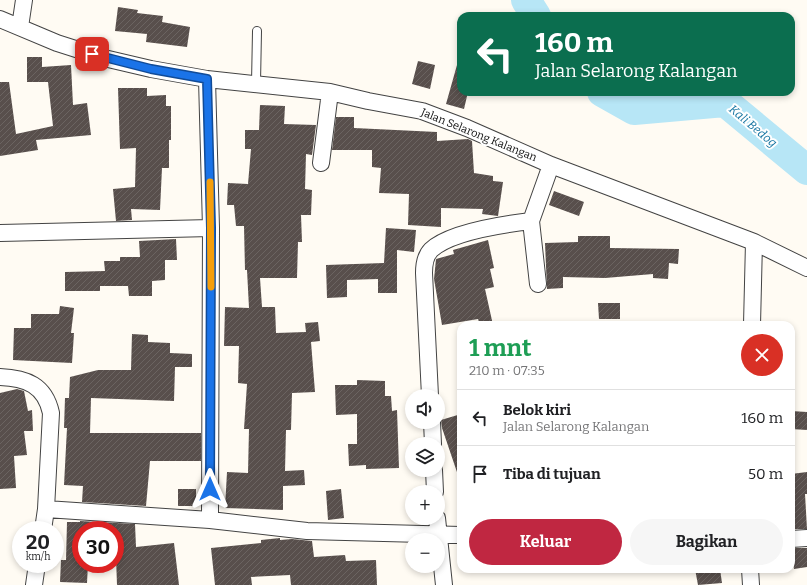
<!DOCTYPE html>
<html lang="id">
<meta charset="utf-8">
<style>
:root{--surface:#fff;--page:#f6f6f6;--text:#202124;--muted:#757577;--line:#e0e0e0;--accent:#c02741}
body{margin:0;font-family:Bitter,serif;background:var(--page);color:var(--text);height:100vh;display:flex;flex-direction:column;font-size:15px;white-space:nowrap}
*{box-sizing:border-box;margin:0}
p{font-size:13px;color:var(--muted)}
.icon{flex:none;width:22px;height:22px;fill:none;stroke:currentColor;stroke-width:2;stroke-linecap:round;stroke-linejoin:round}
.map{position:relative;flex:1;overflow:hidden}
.sheet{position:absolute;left:457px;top:321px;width:338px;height:252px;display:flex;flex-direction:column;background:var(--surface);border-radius:12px;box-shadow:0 2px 6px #0003}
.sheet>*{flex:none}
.top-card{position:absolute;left:457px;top:12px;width:338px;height:84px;border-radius:12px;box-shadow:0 2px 6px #0003;background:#0b6e4f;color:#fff;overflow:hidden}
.buttons{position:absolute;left:405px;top:389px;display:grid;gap:8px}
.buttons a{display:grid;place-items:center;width:40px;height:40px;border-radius:50%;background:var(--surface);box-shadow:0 2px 6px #0003;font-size:20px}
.speed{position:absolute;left:12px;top:521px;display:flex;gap:8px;font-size:20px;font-weight:700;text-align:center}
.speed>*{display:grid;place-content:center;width:52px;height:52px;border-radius:50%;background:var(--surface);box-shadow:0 2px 6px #0003;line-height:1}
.speed small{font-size:10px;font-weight:400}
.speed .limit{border:6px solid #d22;background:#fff;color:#111}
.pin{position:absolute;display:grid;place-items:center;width:34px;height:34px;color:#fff;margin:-17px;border-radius:8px;box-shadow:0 2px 6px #0006}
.me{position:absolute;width:44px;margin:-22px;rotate:0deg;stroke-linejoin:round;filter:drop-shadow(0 0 3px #0008)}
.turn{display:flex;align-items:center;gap:14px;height:84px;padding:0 12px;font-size:18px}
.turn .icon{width:52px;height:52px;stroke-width:2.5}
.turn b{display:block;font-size:28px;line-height:34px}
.round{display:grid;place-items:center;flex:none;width:42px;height:42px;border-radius:21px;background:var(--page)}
.head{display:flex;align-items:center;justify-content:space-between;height:68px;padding:0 12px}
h1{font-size:24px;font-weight:700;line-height:30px;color:#1e9e55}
.action{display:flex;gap:8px;margin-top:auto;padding:8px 12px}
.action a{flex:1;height:46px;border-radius:24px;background:var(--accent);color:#fff;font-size:16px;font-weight:700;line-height:46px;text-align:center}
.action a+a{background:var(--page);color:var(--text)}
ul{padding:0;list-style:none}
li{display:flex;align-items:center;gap:12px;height:56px;padding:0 12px;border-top:1px solid var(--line)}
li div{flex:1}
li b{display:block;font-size:15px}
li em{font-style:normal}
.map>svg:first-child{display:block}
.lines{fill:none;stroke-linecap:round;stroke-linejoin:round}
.river{stroke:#b7e6f6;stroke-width:30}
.building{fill:url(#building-hatch)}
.lane-casing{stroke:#434343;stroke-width:10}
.street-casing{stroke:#434343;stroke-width:18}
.lane{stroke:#fff;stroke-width:8}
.street{stroke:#fff;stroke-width:16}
.route-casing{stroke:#114b97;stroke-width:10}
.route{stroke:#1a73e8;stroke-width:7}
.slow{stroke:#f59e0b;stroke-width:7}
.labels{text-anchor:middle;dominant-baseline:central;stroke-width:4;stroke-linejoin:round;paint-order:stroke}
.street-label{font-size:11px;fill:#101010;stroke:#fff}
.water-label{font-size:12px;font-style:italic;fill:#1876a2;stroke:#fff}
</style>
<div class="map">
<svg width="807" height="585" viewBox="0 0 807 585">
<defs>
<pattern id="building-hatch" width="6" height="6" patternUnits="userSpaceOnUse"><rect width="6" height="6" fill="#584f4c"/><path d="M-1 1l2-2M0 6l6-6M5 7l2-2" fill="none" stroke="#6b6461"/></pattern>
</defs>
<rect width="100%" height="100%" fill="#fffbf3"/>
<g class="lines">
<path class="river" d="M526,0L536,16
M602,92L634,110L725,102L807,170"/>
</g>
<path class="building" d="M118,7L138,10L137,13L163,16L162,22L190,27L187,47L146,42L147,34L115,31Z
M27,57H42V67L71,65L73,105L87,103L91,135L36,140L38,150L0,156V82H9L16,134L53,126L48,82H27Z
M418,61L435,65L430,89L412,84Z
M457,65L461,66V92H468L464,109L446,104Z
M118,88H147V96L166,95V106H171V140H169V168H162L160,210L131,209L132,220L116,221L113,189L135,187L136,148L120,149Z
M260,105L285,106L284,124L316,125L312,155L306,154L305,189L312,190L311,215H301L302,242H298L297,278H260L262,307H275L276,333L306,332L305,323L318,322L320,341L311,342L315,392L292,393L291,430H286L285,471L304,470L305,485L283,486V510L225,508L227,472L248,473L249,429H244L247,384L238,383L239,346H224L225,307L249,308L247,270H245L244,226H236L234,205H227L228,183L248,184L251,149H245V130H259Z
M336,117H354V128L437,132V141L468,139L472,141L474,173L493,176V181L503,182L498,216L482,214L483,209L441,208V227L408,225L409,194L379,193L381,168L372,167V150H332Z
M554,191L584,202L579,216L549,205Z
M386,228L416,230L414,252L397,250V293H378V279L347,280V297L327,298L326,265L384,263Z
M578,236H610V248L679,249L678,264L669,263L668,279L653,278V274L605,278L563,277V288L547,289L545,243L578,242Z
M176,239L177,260H165V280L152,281V296H129L128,286H100V291H65V272L105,271L104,261H120V257H140L139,241Z
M488,240L494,268L490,269L494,287L485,289L493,325H480L478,319L442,325L434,279L436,259L454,254L453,250Z
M598,303H620V319H599Z
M60,306L74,308L71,333H74L72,363L13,360L14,328H31V314H59Z
M132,334L148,335V342L170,343V353L192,354V367H175L174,401L91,398L90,433H201V461H150L146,506L82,502L83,486L64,485L67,428H64L65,398H69L70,377L98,370H131Z
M357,380L385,381V396H391L392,411L397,410L399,468L366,469V465L349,466L348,444H357V414L336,415L335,385H357Z
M17,389L24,391L28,411L32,410L33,431H24L27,455L14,456L16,488L0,489V393Z
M791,411L807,412V430L791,429Z
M461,414V477L459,478L442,428L441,420Z
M807,472V494H805L807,529H791V474Z
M178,489H196V506H178Z
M341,489L344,518L328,520L326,491Z
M80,521L135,524L136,547L174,543L179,585H117L115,530H81V564H88L87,583L60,582L61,560H66L67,522H80Z
M280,538V540L292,539L312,541L314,557L345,555L346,561L376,560L377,585H291L290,575L251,577L252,585H215L211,548L261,543V540Z
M791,548H807V567L794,569Z
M695,569H720L722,583L698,585Z"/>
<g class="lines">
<defs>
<path id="lane" d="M256,83L257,31"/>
<path id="street" d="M0,19L57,43L104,58L151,69L207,79L330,92L368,101L422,111L467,128L551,165L754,242L752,325
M20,27L24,0
M207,79L211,228L210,520
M321,163L330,92
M0,233L211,228
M754,242L807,268
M538,284L531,221L551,165
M0,377C26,378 45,385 51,413L46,509L43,530
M430,396L424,273C424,265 425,256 431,250C450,232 506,224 531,221
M432,422L433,444
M434,470L435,492
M46,509L210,520L307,531L461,535
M437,518L444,585
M791,539L807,538
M750,569L751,585
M34,585L37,564"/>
</defs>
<use href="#lane" class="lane-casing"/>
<use href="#street" class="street-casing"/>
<use href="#lane" class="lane"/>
<use href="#street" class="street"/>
</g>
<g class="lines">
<defs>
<path id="route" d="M92,54L151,69L207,79L211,228L210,489"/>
</defs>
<use href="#route" class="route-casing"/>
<use href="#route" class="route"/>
<path class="slow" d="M210,182L211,287"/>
</g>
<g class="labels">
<g class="street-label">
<text transform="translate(479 135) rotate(22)">Jalan Selarong Kalangan</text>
</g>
<g class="water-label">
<text transform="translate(753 126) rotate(40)">Kali Bedog</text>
</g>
</g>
</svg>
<div class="buttons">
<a><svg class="icon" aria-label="sound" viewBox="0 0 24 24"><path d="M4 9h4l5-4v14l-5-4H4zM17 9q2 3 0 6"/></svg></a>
<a><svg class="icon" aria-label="layers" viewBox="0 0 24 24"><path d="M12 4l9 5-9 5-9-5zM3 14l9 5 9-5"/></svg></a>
<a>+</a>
<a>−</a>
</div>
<div class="speed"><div>20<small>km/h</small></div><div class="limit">30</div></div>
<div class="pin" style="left:92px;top:54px;background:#d93025"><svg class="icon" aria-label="arrive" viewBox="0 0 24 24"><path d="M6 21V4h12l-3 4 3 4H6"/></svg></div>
<svg class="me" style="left:210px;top:489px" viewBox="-20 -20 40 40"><path d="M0-17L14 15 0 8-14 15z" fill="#1a73e8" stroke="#fff" stroke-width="4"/></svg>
<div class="top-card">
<div class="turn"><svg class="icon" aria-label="left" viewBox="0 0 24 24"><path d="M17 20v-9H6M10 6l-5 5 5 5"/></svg><div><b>160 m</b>Jalan Selarong Kalangan</div></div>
</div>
<section class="sheet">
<div class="head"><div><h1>1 mnt</h1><p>210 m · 07:35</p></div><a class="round" style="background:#d93025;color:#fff"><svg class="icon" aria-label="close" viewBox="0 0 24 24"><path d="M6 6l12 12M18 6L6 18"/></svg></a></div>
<ul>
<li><svg class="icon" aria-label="left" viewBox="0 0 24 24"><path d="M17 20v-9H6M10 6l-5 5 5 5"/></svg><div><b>Belok kiri</b><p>Jalan Selarong Kalangan</p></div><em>160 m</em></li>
<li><svg class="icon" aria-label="arrive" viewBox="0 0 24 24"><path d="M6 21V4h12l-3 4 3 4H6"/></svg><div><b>Tiba di tujuan</b></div><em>50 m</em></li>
</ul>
<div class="action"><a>Keluar</a><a>Bagikan</a></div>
</section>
</div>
